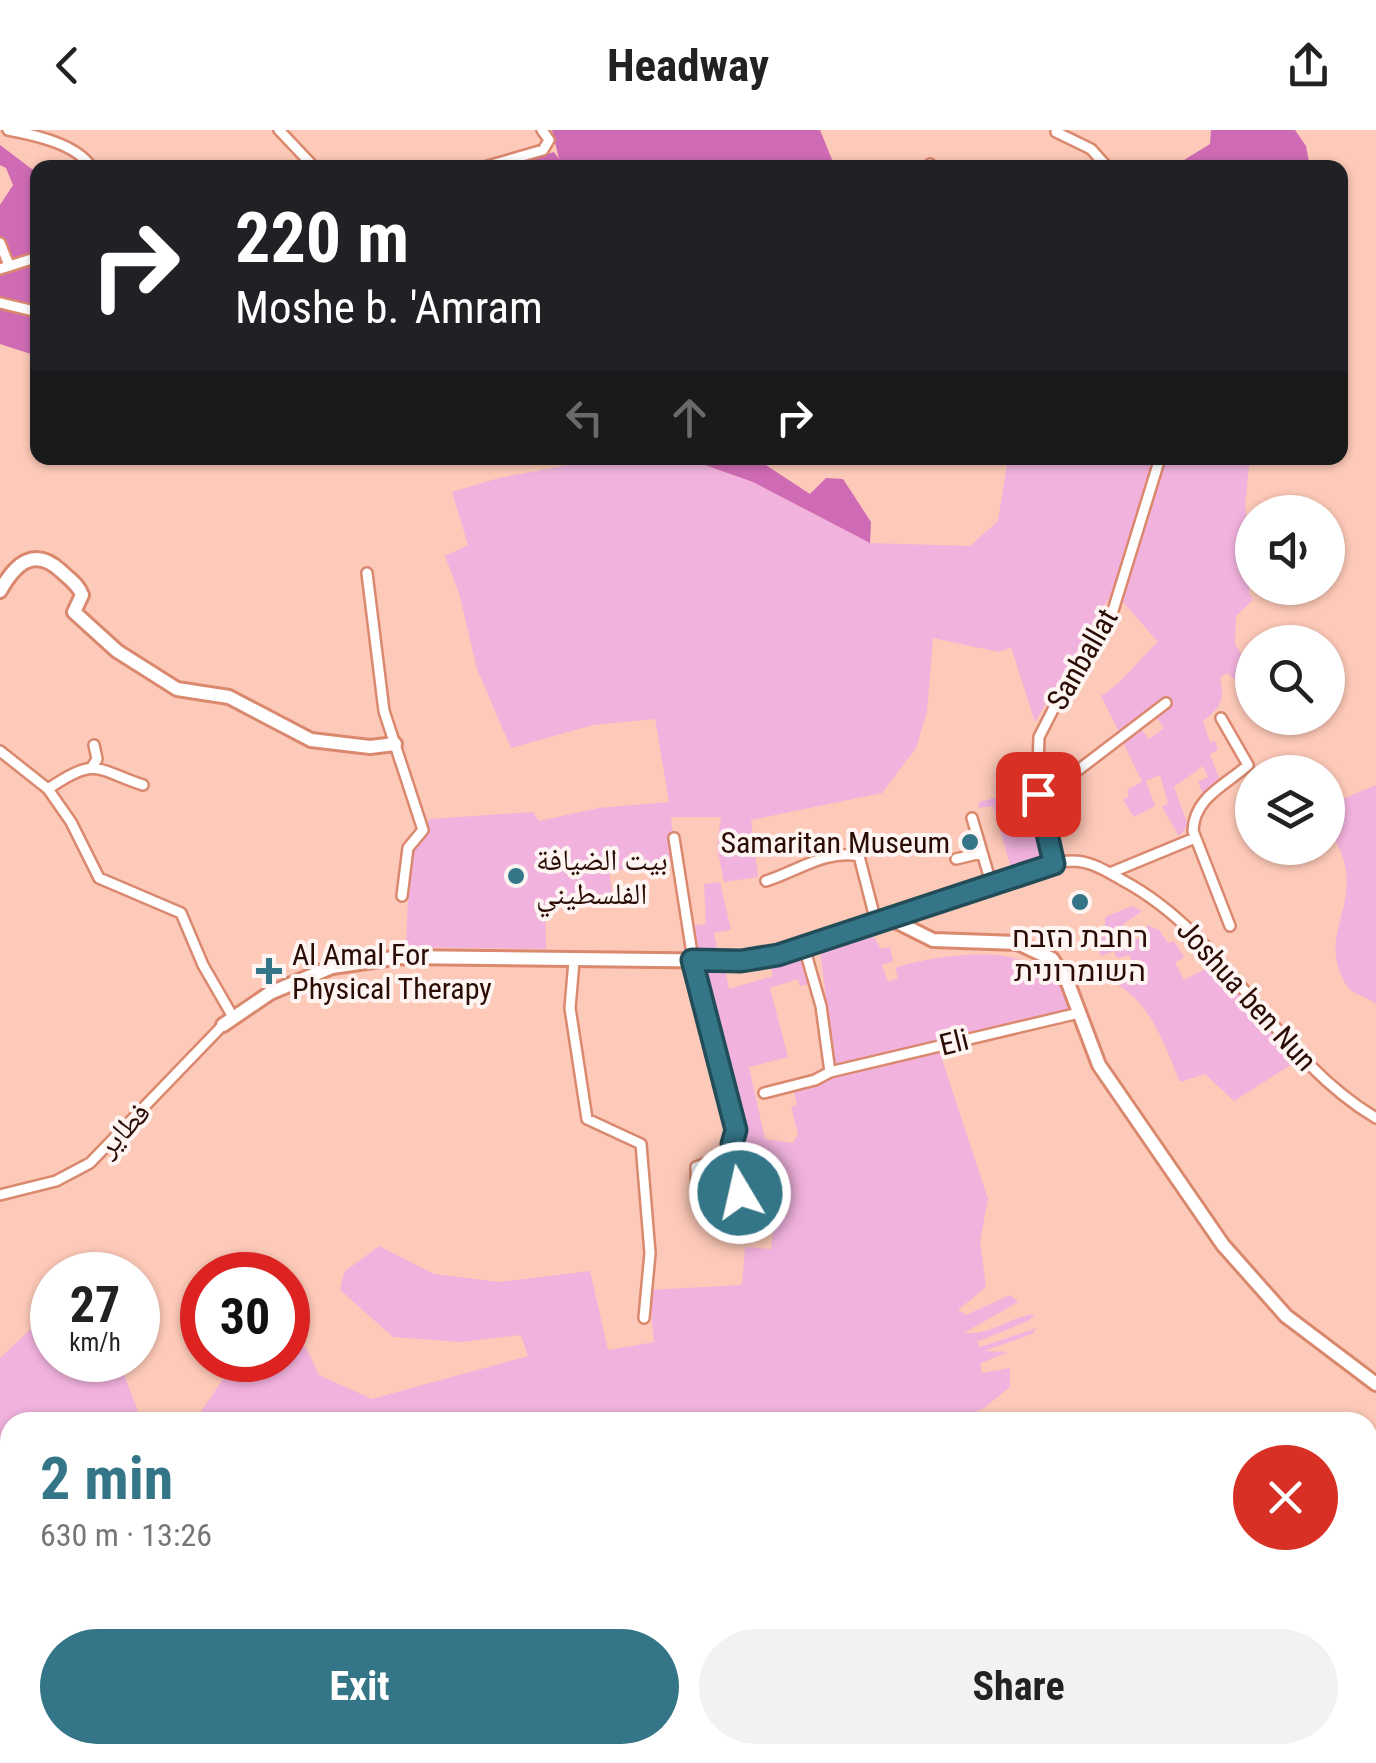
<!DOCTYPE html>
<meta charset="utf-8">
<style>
:root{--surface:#fff;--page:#f2f2f2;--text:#222;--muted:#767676;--accent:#347688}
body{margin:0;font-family:"Roboto Condensed","Noto Naskh Arabic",Heebo,sans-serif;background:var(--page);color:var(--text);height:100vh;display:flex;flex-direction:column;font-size:38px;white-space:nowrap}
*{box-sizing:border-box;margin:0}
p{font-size:32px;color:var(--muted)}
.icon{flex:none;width:55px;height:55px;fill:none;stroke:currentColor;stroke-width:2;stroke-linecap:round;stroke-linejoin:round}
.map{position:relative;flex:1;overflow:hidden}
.details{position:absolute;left:0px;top:1282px;width:1378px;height:352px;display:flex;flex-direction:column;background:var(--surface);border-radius:30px 30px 0 0;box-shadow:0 2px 8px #0004}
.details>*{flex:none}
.banner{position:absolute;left:30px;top:30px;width:1318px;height:305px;border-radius:20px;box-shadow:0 2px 8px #0004;background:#202124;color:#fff;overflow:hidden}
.tools{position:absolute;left:1235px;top:365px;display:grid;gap:20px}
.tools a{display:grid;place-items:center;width:110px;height:110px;border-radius:50%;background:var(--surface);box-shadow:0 2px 8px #0004;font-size:50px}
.speed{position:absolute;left:30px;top:1122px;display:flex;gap:20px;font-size:50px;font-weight:700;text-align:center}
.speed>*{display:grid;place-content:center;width:130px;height:130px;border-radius:50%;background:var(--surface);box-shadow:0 2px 8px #0004;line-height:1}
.speed small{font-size:25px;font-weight:400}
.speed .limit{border:15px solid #d22;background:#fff;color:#111}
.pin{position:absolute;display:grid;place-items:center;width:85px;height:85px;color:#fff;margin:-42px;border-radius:20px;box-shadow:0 5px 15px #0006}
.me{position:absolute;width:110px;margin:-55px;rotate:351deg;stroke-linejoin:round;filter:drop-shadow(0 0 8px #0008)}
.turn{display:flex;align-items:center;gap:35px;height:210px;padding:0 40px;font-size:45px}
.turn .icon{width:130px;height:130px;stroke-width:2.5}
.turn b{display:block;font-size:70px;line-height:85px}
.lanes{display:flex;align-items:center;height:95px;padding:0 40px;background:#0003;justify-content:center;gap:50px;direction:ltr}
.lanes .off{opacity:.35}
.round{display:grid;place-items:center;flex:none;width:105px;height:105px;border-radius:52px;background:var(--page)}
.head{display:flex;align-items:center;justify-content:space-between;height:170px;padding:0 40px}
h1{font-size:60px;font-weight:700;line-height:75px;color:var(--accent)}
.button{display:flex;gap:20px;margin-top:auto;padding:20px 40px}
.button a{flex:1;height:115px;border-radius:60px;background:var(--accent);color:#fff;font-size:40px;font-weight:700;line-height:115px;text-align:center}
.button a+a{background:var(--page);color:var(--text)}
header{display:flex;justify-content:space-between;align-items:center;height:130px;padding:0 40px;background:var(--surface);font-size:45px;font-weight:700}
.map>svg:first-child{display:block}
.green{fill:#f1b2dd}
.forest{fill:#cf6bb4}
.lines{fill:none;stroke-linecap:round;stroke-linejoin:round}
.stream{stroke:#127d91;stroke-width:2.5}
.street-casing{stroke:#da886e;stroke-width:14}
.secondary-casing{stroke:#da886e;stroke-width:18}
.street{stroke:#fff;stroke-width:9}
.secondary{stroke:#fff;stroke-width:12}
.route-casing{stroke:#224d58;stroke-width:25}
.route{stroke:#347688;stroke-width:18}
.poi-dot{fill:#347688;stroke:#fef5f2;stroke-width:4}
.labels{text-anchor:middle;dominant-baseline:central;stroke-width:8;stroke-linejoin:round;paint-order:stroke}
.street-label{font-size:30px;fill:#2b0c04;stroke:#fef5f2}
.poi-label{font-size:30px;fill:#2b0c04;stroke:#fef5f2;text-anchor:start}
</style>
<header><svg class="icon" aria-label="back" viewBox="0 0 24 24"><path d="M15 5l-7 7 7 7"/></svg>Headway<svg class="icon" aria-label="share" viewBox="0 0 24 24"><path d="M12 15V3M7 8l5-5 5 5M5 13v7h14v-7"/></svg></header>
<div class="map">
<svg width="1376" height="1633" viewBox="0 0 1376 1633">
<rect width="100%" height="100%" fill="#fdc9b8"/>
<path class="green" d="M607,328H685L753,352L870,413L970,416L998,391L1008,328H1153L1116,456L1035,592L1011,517L999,522L933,508L927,581L916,618L882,663L751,690L758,747L724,752L717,717L721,687H671L676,730L609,742L614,774L545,776L546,819L406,817L410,718L430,689L533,682L539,691L599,678L669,672L655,589L593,595L511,618L477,539L459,463L445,426L468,415L452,362L499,348Z
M1165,328H1250L1245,375L1252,428L1249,463L1253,470L1236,486L1235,514L1252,540L1236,550L1227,543L1220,548C1225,571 1221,577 1203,591L1210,612L1215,611L1218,620L1210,624L1220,651L1205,668L1198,652L1208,647L1203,636L1174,657L1188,695L1179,706L1162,677L1168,673L1160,645L1146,651L1155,676L1134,687L1123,670L1129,666L1127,660L1142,652L1123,612L1141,599L1149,609L1164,598L1156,587L1168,575L1120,604L1101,566C1125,551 1137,531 1158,512L1122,471Z
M1376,655V874C1367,866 1351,865 1345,853C1313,796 1376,770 1328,698V675Z
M1034,659L1049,730L1012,741L993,676L979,678L978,672Z
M720,752L731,800L714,803L718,823L703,824L691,810L690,796L706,794L704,754Z
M1132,776L1142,781L1122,795L1133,812L1146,802L1147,795L1159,800L1168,813L1174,811L1184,827L1175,833L1184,850L1221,831L1298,930L1234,971L1205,944L1180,952C1162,909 1146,857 1096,847L1132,833L1130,825L1117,828L1114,821L1101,826L1095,809L1105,806V787Z
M874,807L881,819L890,817L893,831L882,835L888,852L898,848L895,838C927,827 1014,813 1038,841L1045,838L1055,845L1071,882L835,937L820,820Z
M802,821L810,854L800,856L798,849L770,858L788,927L749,937L765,1009L793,1013L798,1004L791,977L797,975L794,960L833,945L935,920L940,923L988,1069L980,1111L986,1157L958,1180L966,1185L1010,1165L1018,1172L964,1203C991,1206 1008,1187 1035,1184L1028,1191L977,1212L980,1217L1037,1198L1032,1204L984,1221L1008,1222L981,1233V1243L1010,1238V1257L984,1278L952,1292H184L200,1283L236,1230H288V1197L307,1219L319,1245L372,1269L528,1226L521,1205L461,1212L393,1207L340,1160L344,1142L379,1116L434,1144L499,1152L590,1141L608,1220L654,1212L649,1160L742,1155L745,1117L771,1119L774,1092L746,1074L735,1019L743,1001L700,845L707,836L724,834L729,859L773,846L769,828Z
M52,1179V1230H113L122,1239L142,1292H10V1502L0,1504V1228Z"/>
<path class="forest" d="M552,0H820L835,37H505L554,22L559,29Z
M1211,0H1295L1306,16L1310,37H1191L1184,30L1210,14Z
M0,15L37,43V226L0,214V75L13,55L6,38L0,35Z
M685,328H755L810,364L826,348L843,349L871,392L870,413L753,352Z"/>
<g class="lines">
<path class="stream" d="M266,1633L276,1625"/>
<defs>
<path id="street" d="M8,0C35,5 77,14 92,38
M279,0L315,38
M1056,2L1091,19L1108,38
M930,34L932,38
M481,38L543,20L549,10L542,0
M0,113L9,135
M0,139L38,127
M0,173L38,182
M367,443L384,581L423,700L408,718L402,766
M1221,588L1248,635C1226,655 1194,667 1193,701L1230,796
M0,621L48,659L71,692L99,748L181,783L203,835L233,887
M92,637L97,629L94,615
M48,659C96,626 95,639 143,655
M1039,670L1166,573
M972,688L991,753
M674,708L693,830L736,1000C729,1022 739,1041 740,1063L732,1073H697L696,1037L709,1032L736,1035
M956,729L981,723
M1054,734L1037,665L1039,607L1062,562L1111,487L1160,328
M1110,743L1195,708
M766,751C796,742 826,719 859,726L876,792
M890,789C934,773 1030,732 1072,731C1091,731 1106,741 1122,750C1228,806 1273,927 1376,988
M574,831L570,878L587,989L641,1014L650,1123L644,1188
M830,942L1079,883
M764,963L815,950L830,942L821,876L804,817
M0,1065L56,1051L90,1033L223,895"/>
<path id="secondary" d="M0,461C15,434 34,416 61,441C69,449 78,454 82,465L74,482L117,521L177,559L229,567L311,610L370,617L395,614
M223,895L270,863L332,837L400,827L741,831L778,825L891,789L933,810L1018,813L1052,829L1068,853L1099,935L1223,1115L1286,1186L1376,1254"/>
</defs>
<use href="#street" class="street-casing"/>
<use href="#secondary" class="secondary-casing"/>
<use href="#street" class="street"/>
<use href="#secondary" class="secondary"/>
</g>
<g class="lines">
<defs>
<path id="route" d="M740,1063L732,1014L736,1000L692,830L741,831L778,825L1054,734L1038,664"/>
</defs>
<use href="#route" class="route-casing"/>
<use href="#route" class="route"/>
</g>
<g class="poi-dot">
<circle cx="970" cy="712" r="10"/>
<circle cx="516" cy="746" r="10"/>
<circle cx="1080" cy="772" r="10"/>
<path d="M264 826h10v10h10v10h-10v10h-10v-10h-10v-10h10z"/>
</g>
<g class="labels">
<g class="street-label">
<text transform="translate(1082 529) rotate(-60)">Sanballat</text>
<text transform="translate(1247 865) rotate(48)">Joshua ben Nun</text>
<text transform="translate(954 912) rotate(-14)">Eli</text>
<text transform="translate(123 999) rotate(-46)">فطاير</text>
</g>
<g class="poi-label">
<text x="950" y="712" text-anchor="end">Samaritan Museum</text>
<text x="536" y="729">بيت الضيافة<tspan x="536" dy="34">الفلسطيني</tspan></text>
<text x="1080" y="806" text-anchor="middle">רחבת הזבח<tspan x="1080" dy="34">השומרונית</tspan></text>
<text x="292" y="824">Al Amal For<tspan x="292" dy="34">Physical Therapy</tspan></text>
</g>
</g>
</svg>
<div class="tools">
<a><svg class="icon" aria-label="sound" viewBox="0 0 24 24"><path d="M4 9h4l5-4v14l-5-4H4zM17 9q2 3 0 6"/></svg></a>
<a><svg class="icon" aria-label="search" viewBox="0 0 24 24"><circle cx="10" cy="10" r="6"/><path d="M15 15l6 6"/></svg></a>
<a><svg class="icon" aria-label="layers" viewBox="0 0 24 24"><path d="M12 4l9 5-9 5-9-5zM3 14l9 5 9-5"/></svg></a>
</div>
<div class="speed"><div>27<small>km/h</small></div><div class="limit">30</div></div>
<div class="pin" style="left:1038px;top:664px;background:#d93025"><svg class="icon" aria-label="arrive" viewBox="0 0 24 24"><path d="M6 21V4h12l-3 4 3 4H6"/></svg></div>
<svg class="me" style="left:740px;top:1063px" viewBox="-20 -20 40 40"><circle r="17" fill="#347688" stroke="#fff" stroke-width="3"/><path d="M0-11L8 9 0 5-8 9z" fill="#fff"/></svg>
<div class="banner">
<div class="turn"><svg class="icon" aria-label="right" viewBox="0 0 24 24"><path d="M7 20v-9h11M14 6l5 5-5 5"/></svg><div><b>220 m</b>Moshe b. 'Amram</div></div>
<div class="lanes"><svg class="icon off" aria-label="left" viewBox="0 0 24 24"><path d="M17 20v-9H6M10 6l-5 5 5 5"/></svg><svg class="icon off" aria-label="ahead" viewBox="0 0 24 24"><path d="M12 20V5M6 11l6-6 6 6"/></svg><svg class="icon" aria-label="right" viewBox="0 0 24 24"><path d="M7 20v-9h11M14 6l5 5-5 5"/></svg></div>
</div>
<section class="details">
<div class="head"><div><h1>2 min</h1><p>630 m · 13:26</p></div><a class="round" style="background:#d93025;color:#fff"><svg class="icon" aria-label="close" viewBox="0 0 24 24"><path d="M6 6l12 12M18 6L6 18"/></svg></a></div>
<div class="button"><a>Exit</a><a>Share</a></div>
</section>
</div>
